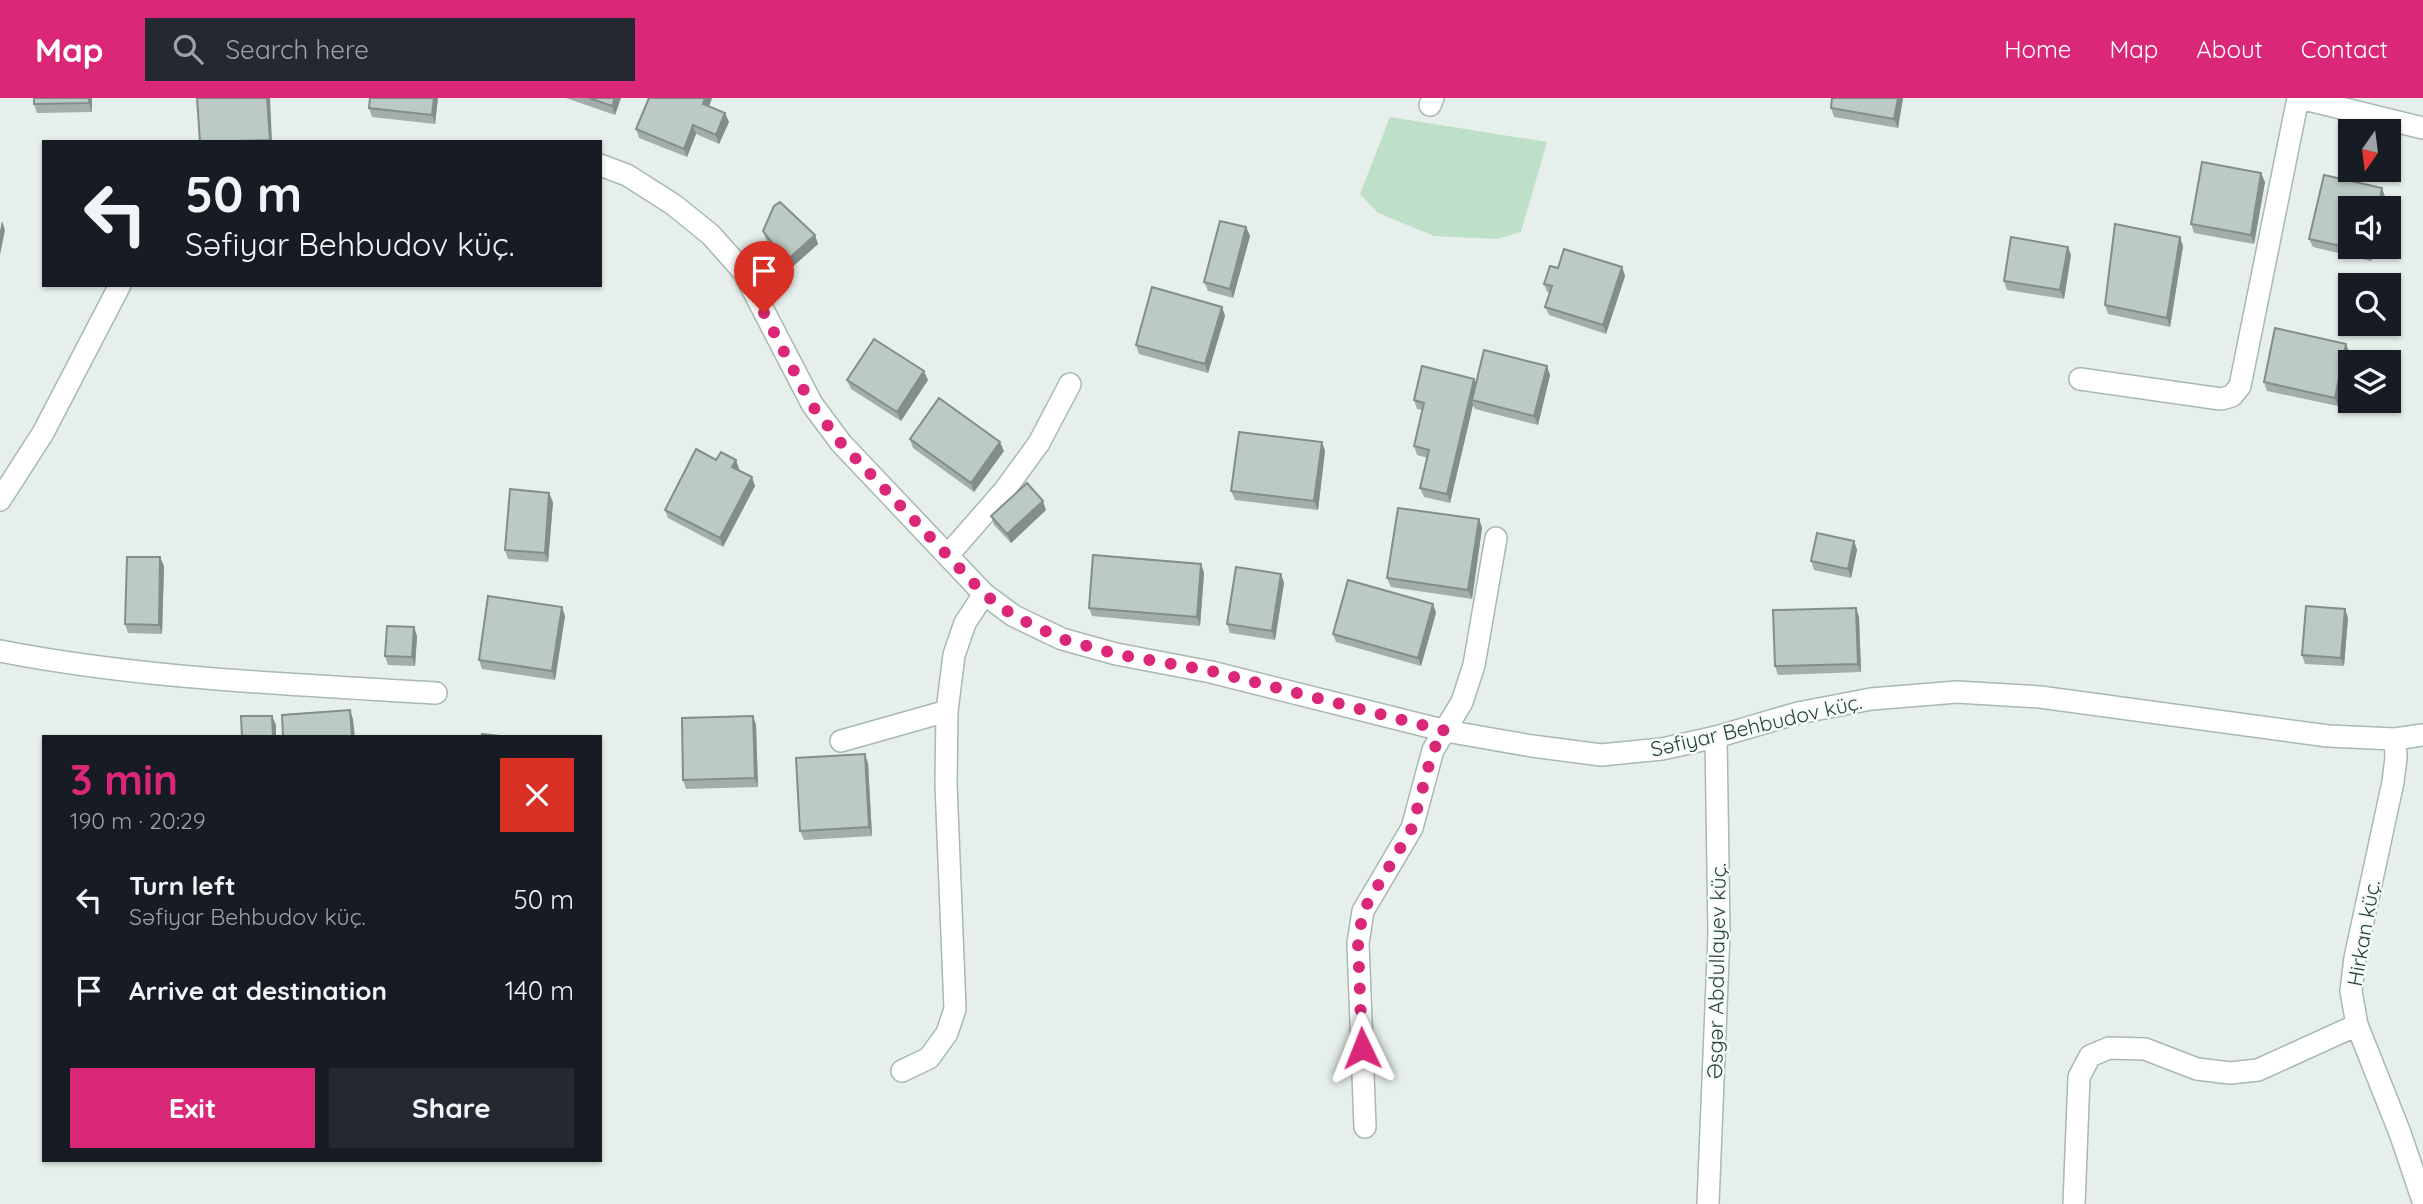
<!DOCTYPE html>
<meta charset="utf-8">
<style>
:root{--surface:#171b24;--page:#242831;--text:#f1f3f6;--muted:#9ea1a6;--accent:#db2777}
body{margin:0;font-family:Quicksand,sans-serif;background:var(--page);color:var(--text);height:100vh;display:flex;flex-direction:column;font-size:26px;white-space:nowrap}
*{box-sizing:border-box;margin:0}
p{font-size:23px;color:var(--muted)}
.icon{flex:none;width:38px;height:38px;fill:none;stroke:currentColor;stroke-width:2;stroke-linecap:round;stroke-linejoin:round}
.map{position:relative;flex:1;overflow:hidden}
.sheet{position:absolute;left:42px;top:637px;width:560px;height:427px;display:flex;flex-direction:column;background:var(--surface);border-radius:0px;box-shadow:0 2px 5px #0004}
.sheet>*{flex:none}
.guide{position:absolute;left:42px;top:42px;width:560px;height:147px;border-radius:0px;box-shadow:0 2px 5px #0004;background:#171b24;color:var(--text);overflow:hidden}
.needle{width:46px;rotate:194deg}
.tools{position:absolute;left:2338px;top:21px;display:grid;gap:14px}
.tools a{display:grid;place-items:center;width:63px;height:63px;border-radius:0px;background:var(--surface);box-shadow:0 2px 5px #0004;font-size:35px}
.pin{position:absolute;display:grid;place-items:center;width:60px;height:60px;color:#fff;margin:-72px -30px;border-radius:50% 50% 50% 0;rotate:-45deg;box-shadow:0 0 7px #0007}
.pin .icon{rotate:45deg}
.me{position:absolute;width:77px;margin:-38px;rotate:358deg;stroke-linejoin:round;filter:drop-shadow(0 0 5px #0008)}
.turn{display:flex;align-items:center;gap:24px;height:147px;padding:0 28px;font-size:32px}
.turn .icon{width:91px;height:91px;stroke-width:2.5}
.turn b{display:block;font-size:49px;line-height:60px}
.round{display:grid;place-items:center;flex:none;width:74px;height:74px;border-radius:0px;background:var(--page)}
.overview{display:flex;align-items:center;justify-content:space-between;height:119px;padding:0 28px}
h1{font-size:42px;font-weight:700;line-height:52px;color:var(--accent)}
.cta{display:flex;gap:14px;margin-top:auto;padding:14px 28px}
.cta a{flex:1;height:80px;border-radius:0px;background:var(--accent);color:#fff;font-size:28px;font-weight:700;line-height:80px;text-align:center}
.cta a+a{background:var(--page);color:var(--text)}
ul{padding:0;list-style:none}
li{display:flex;align-items:center;gap:21px;height:91px;padding:0 28px}
li div{flex:1}
li b{display:block;font-size:26px}
li em{font-style:normal}
header{display:flex;align-items:center;gap:42px;box-sizing:border-box;height:98px;padding:0 35px;background:var(--accent);color:#fff}
header strong{font-size:33px}
nav{display:flex;gap:38px;margin-inline-start:auto;font-size:24px}
.search{width:490px;height:63px;background:var(--page);display:flex;align-items:center;gap:18px;box-sizing:border-box;padding:0 24px;border-radius:0px;color:var(--muted);font-size:26px}
.map>svg:first-child{display:block}
.green{fill:#bfe0c8}
.lines{fill:none;stroke-linecap:round;stroke-linejoin:round}
.minor-casing{stroke:#a8b8b2;stroke-width:24}
.minor{stroke:#fff;stroke-width:21}
.wall{fill:#a1aea9}
.shaded-wall{fill:#838d89}
.building{fill:#bbcac4;stroke:#838d89;stroke-width:2}
.route{stroke:#db2777;stroke-width:12;stroke-dasharray:0 21.6}
.labels{text-anchor:middle;dominant-baseline:central;stroke-width:5;stroke-linejoin:round;paint-order:stroke}
.street-label{font-size:21px;fill:#24423a;stroke:#f7fbf9}
</style>
<header>
<strong>Map</strong>
<div class="search"><svg class="icon" aria-label="search" viewBox="0 0 24 24"><circle cx="10" cy="10" r="6"/><path d="M15 15l6 6"/></svg>Search here</div>
<nav><a>Home</a><a>Map</a><a>About</a><a>Contact</a></nav>
</header>
<div class="map">
<svg width="2423" height="1106" viewBox="0 0 2423 1106">
<rect width="100%" height="100%" fill="#e6efeb"/>
<path class="green" d="M1390,19L1547,44L1521,134L1497,141L1434,138L1378,115L1360,96Z"/>
<g class="lines">
<defs>
<path id="minor" d="M2300,0L2423,30
M1430,7L1433,0
M600,67L627,77L674,107L711,137L743,173L812,306L841,345L984,496L1014,518L1062,541L1116,556L1211,574L1446,633L1532,648L1601,657L1662,651L1716,639L1798,615L1871,601L1957,594L2040,599L2328,638L2395,641L2423,637
M2080,281L2221,301L2232,298L2240,288L2298,0
M0,402L43,335L120,187
M948,457L1004,393L1039,345L1070,286
M0,553C144,581 290,586 436,595
M2395,641L2396,660L2393,684L2355,860L2351,893L2357,927L2400,1035L2423,1103
M841,643L947,613
M902,973L929,960L947,935L955,911L946,686L947,613L954,557L965,525L984,496
M1365,1029L1358,845L1363,813L1412,730L1433,652L1462,604L1474,567L1496,440
M1708,1106L1719,835L1716,639
M2074,1106L2079,979L2090,958L2109,950L2145,951L2197,971L2230,975L2258,972L2357,927"/>
</defs>
<use href="#minor" class="minor-casing"/>
<use href="#minor" class="minor"/>
</g>
<path class="wall" d="M34,0H92V14L37,15L34,6Z
M370,0H438L435,26L372,19L369,10Z
M566,0H621L615,17Z
M649,0H712L709,9L729,24L719,46L696,36L687,59L639,40L636,31Z
M1903,0L1898,30L1834,19L1831,10Z
M2324,77L2382,90L2385,99L2383,110H2350V149H2374L2371,163L2313,149L2309,141Z
M2265,84L2254,146L2194,135L2191,126Z
M1246,129L1250,138L1233,200L1208,193L1204,184Z
M763,133L815,137L818,146L789,172L766,142Z
M2183,148L2170,229L2108,216L2105,207Z
M2071,157L2064,201L2007,192L2004,183Z
M1622,169L1625,178L1606,236L1549,217L1545,209L1550,195L1547,194L1544,186L1558,170Z
M1222,209L1225,218L1208,275L1139,256L1136,247Z
M2346,246L2349,254L2338,308L2267,293L2264,284Z
M1550,277L1538,327L1475,311L1473,307L1450,405L1424,399L1420,390L1428,360L1417,357L1414,348L1423,312L1417,311L1414,302L1474,281L1476,285Z
M847,282H928L901,323L851,291Z
M910,341L1004,353L974,394L913,350Z
M1322,344L1325,353L1318,412L1235,402L1231,393Z
M716,362H736L739,371L738,372L755,388L723,449L668,420L665,412Z
M553,404L548,464L508,461L505,452Z
M1046,412L1011,445L994,427L991,418Z
M1479,421L1482,430L1472,501L1391,489L1387,480Z
M1854,443L1857,452L1851,480L1814,472L1811,463Z
M1201,466L1204,475L1200,528L1092,518L1089,510Z
M164,468L162,536L128,535L125,526Z
M1281,476L1284,485L1275,542L1230,535L1227,526Z
M1433,506L1436,515L1421,568L1336,544L1333,536Z
M1856,510L1859,519L1861,574L1778,577L1775,568Z
M2345,511L2348,520L2344,568L2305,566L2302,557Z
M565,518L555,582L482,571L479,562Z
M414,529L417,538L415,568L388,567L385,558Z
M753,618L756,627L758,689L686,691L683,682Z
M868,665L872,738L804,742L800,733Z"/>
<path class="shaded-wall" d="M89,0H92V14L89,5Z
M267,0H270L272,44H270V42Z
M434,0H438L435,26L432,17Z
M615,0H621L615,17L612,8Z
M705,0H712L706,15L703,6Z
M1898,0H1903L1898,30L1894,21Z
M725,15L729,24L719,46L716,37Z
M693,27L696,36L687,59L684,51Z
M2261,75L2265,84L2254,146L2251,137Z
M2382,90L2385,99L2383,110H2378Z
M2,123L5,132L0,157V133Z
M1246,129L1250,138L1233,200L1230,191Z
M815,137L818,146L789,172L786,163Z
M2180,139L2183,148L2170,229L2167,220Z
M2068,149L2071,157L2064,201L2060,192Z
M2369,149H2374L2371,163L2368,154Z
M1622,169L1625,178L1606,236L1603,227Z
M1222,209L1225,218L1208,275L1205,266Z
M2346,246L2349,254L2338,308L2335,300Z
M1547,268L1550,277L1538,327L1534,318Z
M924,273L928,282L901,323L897,314Z
M1474,281L1478,290L1472,302L1473,307L1450,405L1447,396Z
M1000,344L1004,353L974,394L971,385Z
M1322,344L1325,353L1318,412L1314,403Z
M736,362L739,371L735,378L732,369Z
M752,379L755,388L723,449L720,440Z
M549,395L553,404L548,464L545,455Z
M1043,403L1046,412L1011,445L1007,436Z
M1479,421L1482,430L1472,501L1468,492Z
M1854,443L1857,452L1851,480L1848,471Z
M160,459L164,468L162,536L159,527Z
M1201,466L1204,475L1200,528L1197,519Z
M1281,476L1284,485L1275,542L1272,533Z
M1433,506L1436,515L1421,568L1418,560Z
M562,509L565,518L555,582L552,573Z
M1856,510L1859,519L1861,574L1858,566Z
M2345,511L2348,520L2344,568L2341,560Z
M414,529L417,538L415,568L412,559Z
M350,612L353,621L355,639H352Z
M272,618L276,627V639H273Z
M753,618L756,627L758,689L755,680Z
M865,656L868,665L872,738L869,729Z"/>
<path class="building" d="M34,0H89V5L34,6Z
M197,0H267L270,42L200,44Z
M370,0H434L432,17L369,10Z
M589,0H615L612,8Z
M649,0H705L703,6L725,15L716,37L693,27L684,51L636,31Z
M1832,0H1898L1894,21L1831,10Z
M2202,64L2261,75L2251,137L2191,126Z
M2324,77L2382,90L2378,110H2350V149H2369L2368,154L2309,141Z
M780,104L815,137L786,163L763,133L774,108Z
M1220,123L1246,129L1230,191L1204,184Z
M2115,126L2180,139L2167,220L2105,207Z
M2011,139L2068,149L2060,192L2004,183Z
M1564,151L1622,169L1603,227L1545,209L1552,188L1544,186L1550,168L1558,170Z
M1152,189L1222,209L1205,266L1136,247Z
M2275,230L2346,246L2335,300L2264,284Z
M874,241L924,273L897,314L847,282Z
M1484,252L1547,268L1534,318L1472,302Z
M1422,268L1474,281L1447,396L1420,390L1429,352L1414,348L1424,305L1414,302Z
M939,300L1000,344L971,385L910,341Z
M1239,334L1322,344L1314,403L1231,393Z
M696,351L716,362L721,354L736,362L732,369L752,379L720,440L665,412Z
M1027,385L1043,403L1007,436L991,418Z
M510,391L549,395L545,455L505,452Z
M1398,410L1479,421L1468,492L1387,480Z
M1817,435L1854,443L1848,471L1811,463Z
M1093,457L1201,466L1197,519L1089,510Z
M127,459H160L159,527L125,526Z
M1236,469L1281,476L1272,533L1227,526Z
M1348,482L1433,506L1418,560L1333,536Z
M488,498L562,509L552,573L479,562Z
M2306,508L2345,511L2341,560L2302,557Z
M1856,510L1858,566L1775,568L1773,512Z
M387,528L414,529L412,559L385,558Z
M350,612L352,639H283L282,617Z
M241,618H272L273,639H242Z
M753,618L755,680L683,682L682,620Z
M482,636L510,639H481Z
M865,656L869,729L800,733L796,660Z"/>
<g class="lines">
<path class="route" d="M764,215L811,306L841,345L984,496L1014,518L1062,541L1116,556L1211,573L1446,633L1433,652L1412,730L1363,813L1358,845L1362,950"/>
</g>
<g class="labels">
<g class="street-label">
<text transform="translate(1756 627) rotate(-13)">Səfiyar Behbudov küç.</text>
<text transform="translate(2363 835) rotate(-80)">Hirkan küç.</text>
<text transform="translate(1716 873) rotate(-89)">Əsgər Abdullayev küç.</text>
</g>
</g>
</svg>
<div class="tools">
<a><svg class="needle" viewBox="-14 -14 28 28"><path d="M0-13l5 13h-10z" fill="#e53935"/><path d="M0 13l5-13h-10z" fill="#9ea1a6"/></svg></a>
<a><svg class="icon" aria-label="sound" viewBox="0 0 24 24"><path d="M4 9h4l5-4v14l-5-4H4zM17 9q2 3 0 6"/></svg></a>
<a><svg class="icon" aria-label="search" viewBox="0 0 24 24"><circle cx="10" cy="10" r="6"/><path d="M15 15l6 6"/></svg></a>
<a><svg class="icon" aria-label="layers" viewBox="0 0 24 24"><path d="M12 4l9 5-9 5-9-5zM3 14l9 5 9-5"/></svg></a>
</div>
<div class="pin" style="left:764px;top:215px;background:#d93025"><svg class="icon" aria-label="arrive" viewBox="0 0 24 24"><path d="M6 21V4h12l-3 4 3 4H6"/></svg></div>
<svg class="me" style="left:1362px;top:950px" viewBox="-20 -20 40 40"><path d="M0-17L14 15 0 8-14 15z" fill="#db2777" stroke="#fff" stroke-width="4"/></svg>
<div class="guide">
<div class="turn"><svg class="icon" aria-label="left" viewBox="0 0 24 24"><path d="M17 20v-9H6M10 6l-5 5 5 5"/></svg><div><b>50 m</b>Səfiyar Behbudov küç.</div></div>
</div>
<section class="sheet">
<div class="overview"><div><h1>3 min</h1><p>190 m · 20:29</p></div><a class="round" style="background:#d93025;color:#fff"><svg class="icon" aria-label="close" viewBox="0 0 24 24"><path d="M6 6l12 12M18 6L6 18"/></svg></a></div>
<ul>
<li><svg class="icon" aria-label="left" viewBox="0 0 24 24"><path d="M17 20v-9H6M10 6l-5 5 5 5"/></svg><div><b>Turn left</b><p>Səfiyar Behbudov küç.</p></div><em>50 m</em></li>
<li><svg class="icon" aria-label="arrive" viewBox="0 0 24 24"><path d="M6 21V4h12l-3 4 3 4H6"/></svg><div><b>Arrive at destination</b></div><em>140 m</em></li>
</ul>
<div class="cta"><a>Exit</a><a>Share</a></div>
</section>
</div>
